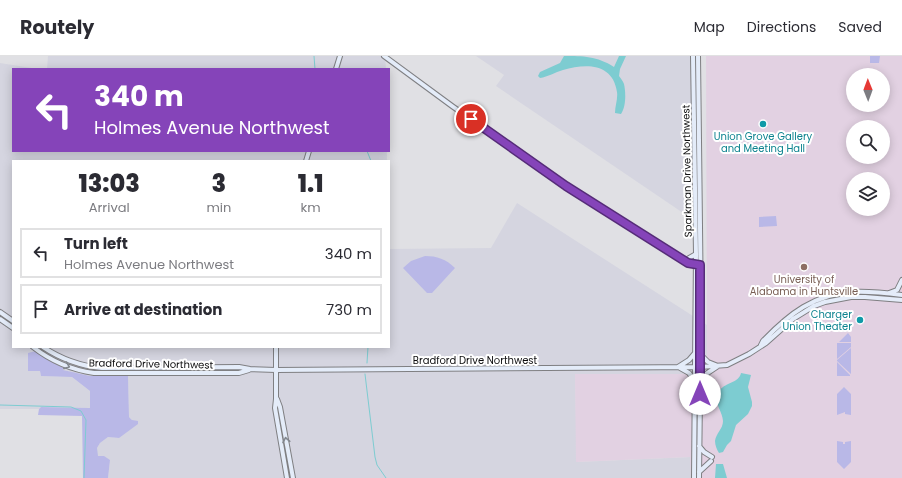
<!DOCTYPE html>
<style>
:root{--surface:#fff;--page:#f7f7f7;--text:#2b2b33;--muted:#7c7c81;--line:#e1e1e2}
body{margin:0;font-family:Poppins,sans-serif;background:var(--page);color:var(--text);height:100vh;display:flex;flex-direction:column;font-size:15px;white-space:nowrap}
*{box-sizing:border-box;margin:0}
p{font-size:13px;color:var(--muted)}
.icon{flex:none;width:22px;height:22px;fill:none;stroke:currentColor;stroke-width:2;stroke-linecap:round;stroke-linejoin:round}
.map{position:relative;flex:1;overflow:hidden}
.details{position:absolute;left:12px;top:104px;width:378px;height:188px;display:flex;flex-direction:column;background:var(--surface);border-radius:0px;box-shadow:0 2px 10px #0003}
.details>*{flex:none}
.guide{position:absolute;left:12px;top:12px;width:378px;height:84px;border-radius:0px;box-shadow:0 2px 10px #0003;background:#8544b9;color:#fff;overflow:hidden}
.needle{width:26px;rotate:359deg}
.tools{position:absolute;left:846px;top:12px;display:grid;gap:8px}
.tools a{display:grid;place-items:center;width:44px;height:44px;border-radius:50%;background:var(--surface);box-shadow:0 2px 10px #0003;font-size:20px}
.pin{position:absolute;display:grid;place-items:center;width:34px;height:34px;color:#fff;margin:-17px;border:2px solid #fff;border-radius:50%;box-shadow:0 1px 4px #0007}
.me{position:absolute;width:44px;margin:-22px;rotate:0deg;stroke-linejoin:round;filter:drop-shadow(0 0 3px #0008)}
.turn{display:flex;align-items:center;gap:14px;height:84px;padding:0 16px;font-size:18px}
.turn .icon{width:52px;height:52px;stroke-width:2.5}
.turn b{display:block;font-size:28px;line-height:34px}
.eta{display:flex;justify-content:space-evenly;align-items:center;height:68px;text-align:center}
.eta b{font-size:24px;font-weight:800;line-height:28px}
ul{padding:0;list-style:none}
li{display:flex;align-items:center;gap:12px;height:50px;margin:0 8px 6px;padding:0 8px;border:2px solid var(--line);border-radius:0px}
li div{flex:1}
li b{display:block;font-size:15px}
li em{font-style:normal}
header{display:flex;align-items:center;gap:24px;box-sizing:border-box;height:56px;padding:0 20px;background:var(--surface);border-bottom:1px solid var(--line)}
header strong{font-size:19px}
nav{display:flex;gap:22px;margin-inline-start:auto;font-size:14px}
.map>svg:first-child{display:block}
.built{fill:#d5d5e0}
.education{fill:#e2d1e2;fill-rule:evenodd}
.green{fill:#b9b8e7}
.water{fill:#7dccd1}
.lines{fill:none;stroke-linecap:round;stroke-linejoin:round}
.stream{stroke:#7dccd1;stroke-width:1}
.secondary-casing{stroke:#7f7f82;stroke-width:6}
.secondary{stroke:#e4ecf9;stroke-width:4}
.oneway{stroke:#83888f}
.route-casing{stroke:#562c78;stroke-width:10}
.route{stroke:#8544b9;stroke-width:7}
.culture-dot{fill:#0f9aa8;stroke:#fff;stroke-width:1.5}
.education-dot{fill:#8d6e63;stroke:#fff;stroke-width:1.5}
.labels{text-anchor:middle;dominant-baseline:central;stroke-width:4;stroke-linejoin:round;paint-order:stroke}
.culture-label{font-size:10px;fill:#0d838f;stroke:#fff}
.street-label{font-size:10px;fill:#0d0d0e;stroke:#fff}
.education-label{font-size:10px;fill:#785e54;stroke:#fff}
</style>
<header>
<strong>Routely</strong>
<nav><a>Map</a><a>Directions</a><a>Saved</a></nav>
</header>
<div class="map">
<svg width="902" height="422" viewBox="0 0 902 422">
<rect width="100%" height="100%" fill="#e0e0e4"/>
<path class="built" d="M48,0H385L386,13H47Z
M476,0H690L692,59V163L496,30L504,19Z
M0,7L38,13H13V95H387V105H13V291H389V193L491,192L517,147L707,269V301L709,318H575L577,406L691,401V422H108L110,404L97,400V392L100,387L108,381L119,382L132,364L129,361L128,320H90L74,317L63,314L64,312L54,307L36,295L41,320L72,321L90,335V352L41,351L39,353H0Z"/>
<path class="education" d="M706,0H902V422H691L690,401L576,406L575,318H709L707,301ZM853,19H883V49H853ZM853,71H883V101H853ZM853,123H883V153H853Z"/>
<path class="green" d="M870,0H880L879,7H870Z
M776,160L777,170L759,171V161Z
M425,200C437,200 446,203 455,212L432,237H427L403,212L411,205Z
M848,277L851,281V286H839Z
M837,287H851V291L837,303Z
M851,292V318L837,305V304Z
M36,295L54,307L64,312L63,314L90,320H128L129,361L132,364L138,365V368L119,382L108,381L100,387L97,392L98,400H104L110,404L108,422H83L82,360L38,359L39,353L41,351L90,352V335L72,321L41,320L40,315H28V297Z
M837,306L850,319V320H837Z
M844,331L851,338V359L845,358V356L837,359V338Z
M837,385L843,386V388H845V386L851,385V406L844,413L837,406Z"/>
<path class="water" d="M564,0C583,0 597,0 614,11L619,0H626L620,13L619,20C621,23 623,25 624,28C626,37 626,51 621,58L615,57C615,50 618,43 617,36C613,7 586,7 563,14C555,16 548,21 540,22L538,20L540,16L560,7Z
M741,317L751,319L748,331L752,346V350L748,358L736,369L731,385L727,389L723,396L719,397C717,394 715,389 715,385C716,377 723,373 723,365C722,353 712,347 720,334C726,326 739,327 741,317Z
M716,408H723L727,422H715Z"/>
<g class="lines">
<path class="stream" d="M314,0L315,13
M367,95L371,105
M367,307L368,291
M365,318L375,401L377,409L386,422
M0,349L71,351L81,355L86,364L84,422"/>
<defs>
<path id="secondary" d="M384,0L452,50L557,124L682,204L688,207L698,209
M693,0L696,198L694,422
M698,0L701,256L699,422
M336,13L340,0
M306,105L309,95
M684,205L696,198
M889,237L897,234L902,224
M0,256L13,265
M0,263L13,272
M761,289L763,285C789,258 814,238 853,236C869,235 886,237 902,239
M33,291C51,305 72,314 94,317H239L249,314
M43,291C61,303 80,310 102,312L239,311L250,313L276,314L700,311L727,309L749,298L766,287L793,263L814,250L825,246L851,241H865L902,244
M276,291V343L275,352L287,422
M700,298L708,306L718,310L706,318L701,326
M678,311L689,304L695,297
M680,312L689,317L694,324
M277,343L280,351L293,422
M699,390L704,396L712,401
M699,416L711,405"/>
</defs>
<use href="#secondary" class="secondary-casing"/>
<use href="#secondary" class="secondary"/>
</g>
<defs><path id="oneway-chevron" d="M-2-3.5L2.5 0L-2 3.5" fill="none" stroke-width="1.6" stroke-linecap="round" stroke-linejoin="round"/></defs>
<g class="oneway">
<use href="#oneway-chevron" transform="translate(67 310) rotate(21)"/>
<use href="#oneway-chevron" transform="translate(286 384) rotate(-101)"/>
</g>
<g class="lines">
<defs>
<path id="route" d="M471,63L566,130L688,207L700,209V338"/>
</defs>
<use href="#route" class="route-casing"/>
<use href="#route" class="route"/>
</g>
<g class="culture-dot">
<circle cx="763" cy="68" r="4"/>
<circle cx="860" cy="264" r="4"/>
</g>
<circle class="education-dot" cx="804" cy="211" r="4"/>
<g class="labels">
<g class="culture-label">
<text x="763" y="80">Union Grove Gallery<tspan x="763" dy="12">and Meeting Hall</tspan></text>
<text x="852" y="258" text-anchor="end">Charger<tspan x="852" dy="12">Union Theater</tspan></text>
</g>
<g class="street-label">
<text transform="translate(687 115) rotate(-91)">Sparkman Drive Northwest</text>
<text x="475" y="304">Bradford Drive Northwest</text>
<text transform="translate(151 308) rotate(1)">Bradford Drive Northwest</text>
</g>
<g class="education-label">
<text x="804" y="223">University of<tspan x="804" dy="12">Alabama in Huntsville</tspan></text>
</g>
</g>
</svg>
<div class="tools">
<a><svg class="needle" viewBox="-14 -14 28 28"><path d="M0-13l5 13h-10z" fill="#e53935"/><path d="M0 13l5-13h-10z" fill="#7c7c81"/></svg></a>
<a><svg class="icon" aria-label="search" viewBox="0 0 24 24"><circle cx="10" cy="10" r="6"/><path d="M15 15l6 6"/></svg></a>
<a><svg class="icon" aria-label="layers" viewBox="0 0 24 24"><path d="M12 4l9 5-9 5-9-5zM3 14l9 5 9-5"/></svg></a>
</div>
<div class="pin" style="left:471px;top:63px;background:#d93025"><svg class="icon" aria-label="arrive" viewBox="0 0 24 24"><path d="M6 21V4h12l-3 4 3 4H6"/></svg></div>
<svg class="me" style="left:700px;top:338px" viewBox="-20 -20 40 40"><circle r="19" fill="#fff"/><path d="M0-13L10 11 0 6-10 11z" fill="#8544b9"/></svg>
<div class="guide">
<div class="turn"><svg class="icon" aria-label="left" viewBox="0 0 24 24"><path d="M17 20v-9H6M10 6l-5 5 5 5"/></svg><div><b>340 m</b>Holmes Avenue Northwest</div></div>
</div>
<section class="details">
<div class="eta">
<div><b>13:03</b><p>Arrival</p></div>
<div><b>3</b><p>min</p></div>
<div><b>1.1</b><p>km</p></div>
</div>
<ul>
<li><svg class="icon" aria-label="left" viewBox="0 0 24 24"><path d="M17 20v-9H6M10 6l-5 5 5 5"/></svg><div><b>Turn left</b><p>Holmes Avenue Northwest</p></div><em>340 m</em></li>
<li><svg class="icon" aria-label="arrive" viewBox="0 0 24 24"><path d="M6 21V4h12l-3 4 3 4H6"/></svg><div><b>Arrive at destination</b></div><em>730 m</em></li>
</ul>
</section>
</div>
